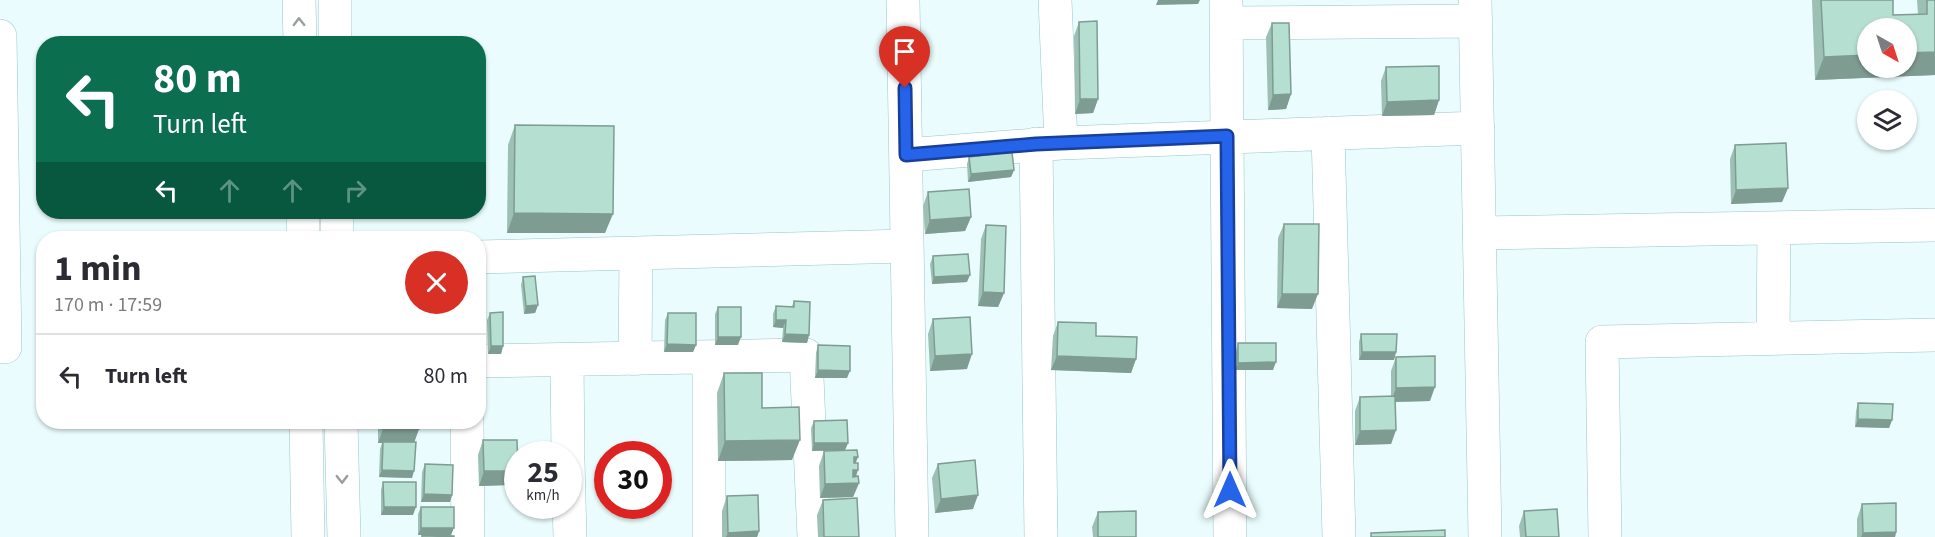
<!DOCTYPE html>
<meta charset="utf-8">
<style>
:root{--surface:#fff;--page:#f2f2f3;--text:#2b2b33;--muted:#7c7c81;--line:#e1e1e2}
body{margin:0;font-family:"Source Sans 3",sans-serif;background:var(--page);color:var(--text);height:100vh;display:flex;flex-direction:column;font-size:22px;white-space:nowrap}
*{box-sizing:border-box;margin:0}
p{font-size:20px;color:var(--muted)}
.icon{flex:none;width:33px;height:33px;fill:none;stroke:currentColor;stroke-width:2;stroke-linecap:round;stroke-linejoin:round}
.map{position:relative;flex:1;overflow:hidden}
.sheet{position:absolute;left:36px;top:231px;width:450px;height:198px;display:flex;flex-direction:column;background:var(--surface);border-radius:24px;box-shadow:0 2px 4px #0004}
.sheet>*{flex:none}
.top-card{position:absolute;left:36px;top:36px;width:450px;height:183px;border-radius:24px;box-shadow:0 2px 4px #0004;background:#0b6e4f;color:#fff;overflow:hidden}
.needle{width:39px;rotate:141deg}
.tools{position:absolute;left:1857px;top:18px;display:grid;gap:12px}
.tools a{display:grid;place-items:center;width:60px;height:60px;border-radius:50%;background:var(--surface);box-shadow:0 2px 4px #0004;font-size:30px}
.speed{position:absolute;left:504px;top:441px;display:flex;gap:12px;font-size:30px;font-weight:700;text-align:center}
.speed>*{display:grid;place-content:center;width:78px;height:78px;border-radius:50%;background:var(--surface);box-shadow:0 2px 4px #0004;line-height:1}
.speed small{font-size:15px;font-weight:400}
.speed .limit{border:9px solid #d22;background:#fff;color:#111}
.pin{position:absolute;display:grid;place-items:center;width:51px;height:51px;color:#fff;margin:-62px -26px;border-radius:50% 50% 50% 0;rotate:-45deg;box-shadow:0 0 6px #0007}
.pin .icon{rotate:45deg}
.me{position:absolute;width:66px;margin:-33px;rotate:0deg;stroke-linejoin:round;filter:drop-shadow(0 0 4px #0008)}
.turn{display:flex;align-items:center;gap:21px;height:126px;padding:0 18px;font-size:27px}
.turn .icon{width:78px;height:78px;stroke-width:2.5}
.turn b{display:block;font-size:42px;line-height:51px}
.lanes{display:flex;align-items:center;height:57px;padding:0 18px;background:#0003;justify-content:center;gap:30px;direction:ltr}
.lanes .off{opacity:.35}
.round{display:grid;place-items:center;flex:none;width:63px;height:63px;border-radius:32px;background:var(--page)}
.head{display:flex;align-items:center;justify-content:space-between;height:102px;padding:0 18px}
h1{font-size:36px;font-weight:700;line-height:45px}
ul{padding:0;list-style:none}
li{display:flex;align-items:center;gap:18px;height:84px;padding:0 18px;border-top:2px solid var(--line)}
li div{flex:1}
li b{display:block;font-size:22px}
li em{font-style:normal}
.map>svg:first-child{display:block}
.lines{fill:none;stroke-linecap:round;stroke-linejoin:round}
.minor-casing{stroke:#98c5c9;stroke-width:34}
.minor{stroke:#fff;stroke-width:33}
.wall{fill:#9cc0b3}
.shaded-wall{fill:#7f9c92}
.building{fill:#b5dfd0;stroke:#7f9c92;stroke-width:1.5}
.oneway{stroke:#999fa0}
.route-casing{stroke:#184099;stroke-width:15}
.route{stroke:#2563eb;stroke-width:10}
</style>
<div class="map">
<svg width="1935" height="537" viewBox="0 0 1935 537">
<rect width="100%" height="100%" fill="#eafcfd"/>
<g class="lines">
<defs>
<path id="minor" d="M299,0L300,44
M335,0V44
M903,0L912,537
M1055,0L1061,143
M1226,0L1230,537
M1475,0L1485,537
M1226,23L1476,21
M0,36L5,347
M1328,133L1339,537
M1036,144L1041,537
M906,155L1061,143L1478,128
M303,212V238
M337,212V238
M1480,233L1935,225
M478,257L907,246
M1773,338L1774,229
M635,359L636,253
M478,361L806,355L814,537
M567,361L568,454
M306,422L308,537
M341,422L344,537
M467,422L468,537
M568,461L570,537
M709,537V358
M1605,537L1602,342L1935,335"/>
</defs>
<use href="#minor" class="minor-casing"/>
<use href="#minor" class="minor"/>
</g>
<path class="wall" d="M1812,0H1893V15L1918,14L1917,0H1935V75L1815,80Z
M1079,22L1098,99L1093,113L1075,114L1074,36Z
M1272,23L1291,94L1286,109L1268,110L1266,37Z
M1386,67L1439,100L1434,115L1382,116L1381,81Z
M515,125L605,233H507L508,145Z
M1735,145L1788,188L1782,202L1731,204L1730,159Z
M969,157L1014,170L1011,177L968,182L967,164Z
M928,192L971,217L965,231L925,234L923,206Z
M1284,224L1312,309L1277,308L1278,238Z
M986,225L1004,293L998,307L978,306L981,239Z
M933,256L967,282L932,284L930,264Z
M523,277L538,305L535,313L524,314L521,285Z
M794,301L809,335L807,343L782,342L783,328L773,327V314L776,306H792Z
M718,307L738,345H715V314Z
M490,313L503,346L501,354H488L487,320Z
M668,313L696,345L693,352H664L665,320Z
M933,319L967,369L930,371L928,334Z
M1058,322L1096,336L1136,359L1131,373L1051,370L1053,336Z
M1361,334L1396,352L1394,360H1359V342Z
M1238,343L1273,370H1235L1236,351Z
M818,345L847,378H815L816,353Z
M1396,357L1430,401L1395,402L1396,430L1391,444L1355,445V411L1360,397L1391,396V371Z
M724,373L762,408L792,460L718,461L717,393Z
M1858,403L1892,420L1889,428L1855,427L1856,411Z
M814,421L848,443L845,450L812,451L811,428Z
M378,422H419V429L414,442L412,478L379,477L380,449L382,443H378Z
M483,440L518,471L512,485L479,486L478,455Z
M824,451L858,457L855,463L856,476L859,483L853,497L820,498L819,466Z
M425,464L452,495L450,502H421L422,472Z
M938,464L973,509L935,513L932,478Z
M383,482L413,515H381V490Z
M727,496L759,531L757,537H722V511Z
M823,500L859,537H818L817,515Z
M1862,504L1896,532L1895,537H1857V519Z
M421,507L451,535H418V514Z
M1524,511L1559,537H1520L1519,526Z
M1098,512L1136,537H1093L1092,527Z"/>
<path class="shaded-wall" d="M1158,0H1200L1198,4L1156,5Z
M1935,52V75L1815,80L1824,57L1868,55V68H1906V53Z
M1291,94L1286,109L1268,110L1273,95Z
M1080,99H1098L1093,113L1075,114Z
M1439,100L1434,115L1382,116L1387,102Z
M1014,170L1011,177L968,182L971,174Z
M1788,188L1782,202L1731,204L1736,190Z
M514,213L613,214L605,233H507Z
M971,217L965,231L925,234L930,220Z
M970,275L967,282L932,284L934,277Z
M983,292L1004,293L998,307L978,306Z
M1282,294H1318L1312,309L1277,308Z
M538,305L535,313L524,314L526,306Z
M776,320H786L783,328L773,327Z
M785,334L809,335L807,343L782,342Z
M718,337H741L738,345H715Z
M667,344L696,345L693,352H664Z
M491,346H503L501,354H488Z
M1362,352H1396L1394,360H1359Z
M972,354L967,369L930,371L935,356Z
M1057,356L1136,359L1131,373L1051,370Z
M1276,362L1273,370H1235L1238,363Z
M818,370L850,371L847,378H815Z
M1435,387L1430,401L1391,402L1396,388Z
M1858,419L1892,420L1889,428L1855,427Z
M383,429H419L414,443H378Z
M1396,430L1391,444L1355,445L1360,431Z
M800,440L792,460L718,461L725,441Z
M814,443H848L845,450L812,451Z
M854,457H858L852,472Z
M382,470L414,471L412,478L379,477Z
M853,470H858L854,483H859L853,497L820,498L825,484Z
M484,471H518L512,485L479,486Z
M424,494L452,495L450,502H421Z
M978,495L973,509L935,513L941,499Z
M384,507H416L413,515H381Z
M421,528H454L451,535H418Z
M759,531L757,537H726L728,533Z
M1896,532L1895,537H1861L1863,533Z"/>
<path class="building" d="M1821,0H1893V15L1927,14V0H1935V52L1906,53V28H1868V55L1824,57Z
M1097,21L1098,99H1080L1079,22Z
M1272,23H1289L1291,94L1273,95Z
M1439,66V100L1387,102L1386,67Z
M515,125L614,126L613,214L514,213Z
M1786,143L1788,188L1736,190L1735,145Z
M1012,152L1014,170L971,174L969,157Z
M969,189L971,217L930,220L928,192Z
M1284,224H1319L1318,294H1282Z
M986,225L1006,226L1004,293L983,292Z
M968,254L970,275L934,277L933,256Z
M535,276L538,305L526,306L523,277Z
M794,301L810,302L809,335L785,334L786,320H776V306L794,307Z
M718,307H741V337H718Z
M503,312V346H491L490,313Z
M668,313H696V345L667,344Z
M970,317L972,354L935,356L933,319Z
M1058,322L1096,323V336L1137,337L1136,359L1057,356Z
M1361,334H1397L1396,352H1362Z
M1238,343H1276V362L1238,363Z
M818,345L850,346V371L818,370Z
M1435,356V387L1396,388V357Z
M724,373H762V408L799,407L800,440L725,441Z
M1395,396L1396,430L1360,431V397Z
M1858,403L1893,404L1892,420L1858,419Z
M847,420L848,443H814V421Z
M383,422H419V429H383Z
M483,440H517L518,471H484Z
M383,442H416L414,471L382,470Z
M857,450L858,457H854V463H858V470H853V477L858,476L859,483L825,484L824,451Z
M975,460L978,495L941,499L938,464Z
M425,464L453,465L452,495L424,494Z
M383,482H416V507H384Z
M758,495L759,531L728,533L727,496Z
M857,498L859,537H824L823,500Z
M1896,503V532L1863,533L1862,504Z
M421,507H454V528H421Z
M1557,509L1559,537H1526L1524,511Z
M1136,511V537H1098V512Z
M1445,530V537H1371V533Z
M422,535L454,536V537H422Z"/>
<defs><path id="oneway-chevron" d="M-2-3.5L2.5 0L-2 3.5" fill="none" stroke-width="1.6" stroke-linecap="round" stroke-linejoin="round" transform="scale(1.5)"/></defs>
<g class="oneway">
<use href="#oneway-chevron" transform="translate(299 22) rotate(-91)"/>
<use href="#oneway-chevron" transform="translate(342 479) rotate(89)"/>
</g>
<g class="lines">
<defs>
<path id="route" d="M905,88L906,155L1036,144L1227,136L1230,490"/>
</defs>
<use href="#route" class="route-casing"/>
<use href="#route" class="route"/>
</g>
</svg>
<div class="tools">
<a><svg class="needle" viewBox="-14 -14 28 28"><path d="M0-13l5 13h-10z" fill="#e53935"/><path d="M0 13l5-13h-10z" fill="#7c7c81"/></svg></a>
<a><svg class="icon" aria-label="layers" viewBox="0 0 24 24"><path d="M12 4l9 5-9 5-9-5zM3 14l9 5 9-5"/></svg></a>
</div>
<div class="speed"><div>25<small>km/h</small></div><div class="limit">30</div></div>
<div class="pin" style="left:905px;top:88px;background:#d93025"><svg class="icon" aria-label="arrive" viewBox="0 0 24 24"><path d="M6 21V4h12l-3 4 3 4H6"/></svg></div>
<svg class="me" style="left:1230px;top:490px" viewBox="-20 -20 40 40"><path d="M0-17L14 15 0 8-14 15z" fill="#2563eb" stroke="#fff" stroke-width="4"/></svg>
<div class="top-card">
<div class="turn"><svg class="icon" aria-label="left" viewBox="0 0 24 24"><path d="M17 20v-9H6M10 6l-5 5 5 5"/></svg><div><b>80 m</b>Turn left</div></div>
<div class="lanes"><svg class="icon" aria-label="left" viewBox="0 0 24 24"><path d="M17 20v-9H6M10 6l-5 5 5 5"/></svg><svg class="icon off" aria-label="ahead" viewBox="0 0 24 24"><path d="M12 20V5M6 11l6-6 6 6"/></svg><svg class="icon off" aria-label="ahead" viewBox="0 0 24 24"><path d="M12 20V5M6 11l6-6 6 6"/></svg><svg class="icon off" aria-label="right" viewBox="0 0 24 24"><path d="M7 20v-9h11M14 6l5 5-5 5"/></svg></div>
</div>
<section class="sheet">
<div class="head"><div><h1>1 min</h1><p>170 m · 17:59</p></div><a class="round" style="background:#d93025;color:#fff"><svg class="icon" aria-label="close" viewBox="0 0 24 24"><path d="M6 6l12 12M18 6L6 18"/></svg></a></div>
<ul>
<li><svg class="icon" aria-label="left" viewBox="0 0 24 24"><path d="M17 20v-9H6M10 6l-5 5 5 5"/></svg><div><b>Turn left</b></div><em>80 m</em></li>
</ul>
</section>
</div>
